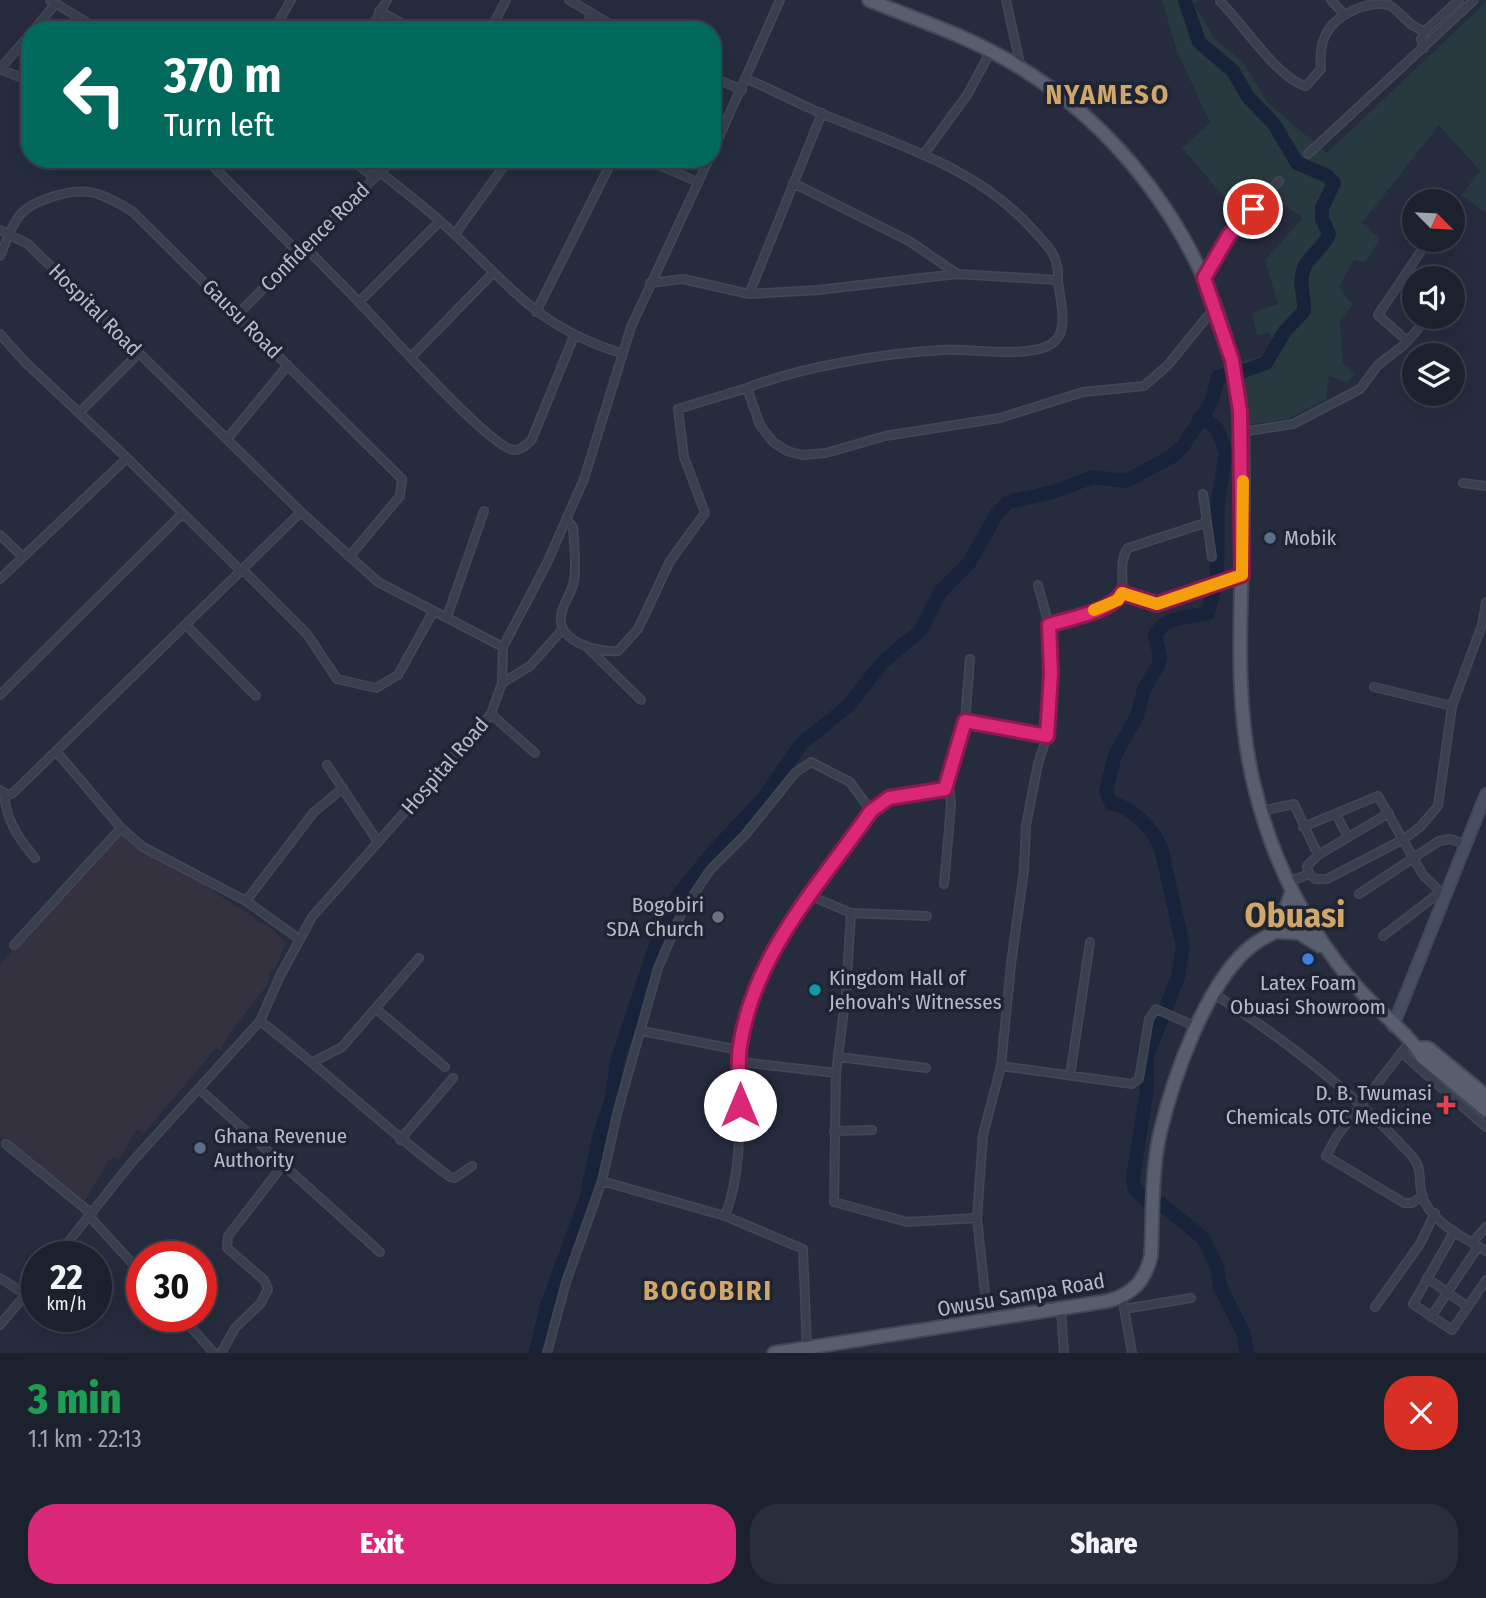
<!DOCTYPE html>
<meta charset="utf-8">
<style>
:root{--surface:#1c212e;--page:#292e3a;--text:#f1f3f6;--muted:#a0a3aa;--line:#3a3e4a;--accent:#db2777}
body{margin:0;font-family:"Fira Sans Condensed",sans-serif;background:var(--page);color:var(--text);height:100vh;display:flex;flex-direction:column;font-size:26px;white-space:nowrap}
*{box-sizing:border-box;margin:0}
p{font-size:23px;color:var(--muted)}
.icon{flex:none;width:38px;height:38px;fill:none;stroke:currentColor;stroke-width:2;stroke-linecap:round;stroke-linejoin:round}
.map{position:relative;height:1353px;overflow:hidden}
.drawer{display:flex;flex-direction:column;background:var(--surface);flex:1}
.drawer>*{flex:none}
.guide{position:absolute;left:21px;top:21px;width:700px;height:147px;border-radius:28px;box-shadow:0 7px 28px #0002,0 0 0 2px var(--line);background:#00695c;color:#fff;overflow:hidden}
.needle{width:46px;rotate:114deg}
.tools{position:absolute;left:1402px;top:189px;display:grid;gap:14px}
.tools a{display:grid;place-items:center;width:63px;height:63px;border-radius:50%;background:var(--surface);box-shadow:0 7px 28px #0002,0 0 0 2px var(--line);font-size:35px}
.speed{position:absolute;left:21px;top:1241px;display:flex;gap:14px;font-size:35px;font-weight:700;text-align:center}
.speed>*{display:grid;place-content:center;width:91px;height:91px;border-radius:50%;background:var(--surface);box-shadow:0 7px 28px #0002,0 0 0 2px var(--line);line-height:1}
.speed small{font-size:18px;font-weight:400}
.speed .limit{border:10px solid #d22;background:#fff;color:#111}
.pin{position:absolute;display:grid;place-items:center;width:60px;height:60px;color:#fff;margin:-30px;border:4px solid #fff;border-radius:50%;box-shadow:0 2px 7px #0007}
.me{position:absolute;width:77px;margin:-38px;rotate:0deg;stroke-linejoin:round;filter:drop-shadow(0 0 5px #0008)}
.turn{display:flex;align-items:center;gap:24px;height:147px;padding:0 28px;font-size:32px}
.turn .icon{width:91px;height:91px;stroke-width:2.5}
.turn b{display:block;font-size:49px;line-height:60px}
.round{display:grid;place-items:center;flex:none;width:74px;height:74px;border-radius:28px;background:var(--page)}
.summary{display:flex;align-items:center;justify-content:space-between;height:119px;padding:0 28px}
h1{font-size:42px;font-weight:800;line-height:52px;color:#1e9e55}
.cta{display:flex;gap:14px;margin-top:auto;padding:14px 28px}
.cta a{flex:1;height:80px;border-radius:28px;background:var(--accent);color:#fff;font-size:28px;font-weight:800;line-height:80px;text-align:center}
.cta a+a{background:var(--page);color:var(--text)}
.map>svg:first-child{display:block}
.medical{fill:#35323f}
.green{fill:#28393f}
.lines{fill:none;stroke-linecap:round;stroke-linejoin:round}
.river{stroke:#19223b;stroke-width:14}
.street-casing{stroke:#434857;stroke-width:10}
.secondary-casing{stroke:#434857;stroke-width:14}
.primary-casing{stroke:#434857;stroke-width:16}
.street{stroke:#3a3f4e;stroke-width:7}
.secondary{stroke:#484e61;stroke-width:10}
.primary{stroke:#585e6e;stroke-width:12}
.route-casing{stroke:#8e194d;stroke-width:18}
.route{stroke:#db2777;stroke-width:12}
.slow{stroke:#f59e0b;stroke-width:12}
.service-dot{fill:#5c6f8a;stroke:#1f2433;stroke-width:2.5}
.worship-dot{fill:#6b7280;stroke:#1f2433;stroke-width:2.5}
.shop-dot{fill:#3f7fe0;stroke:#1f2433;stroke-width:2.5}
.culture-dot{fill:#0f9aa8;stroke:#1f2433;stroke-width:2.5}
.health-dot{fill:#e0444e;stroke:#1f2433;stroke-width:2.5}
.labels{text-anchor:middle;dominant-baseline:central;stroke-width:7;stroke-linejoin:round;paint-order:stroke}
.street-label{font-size:21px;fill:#b6bac9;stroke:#1f2433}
.poi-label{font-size:21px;fill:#b6bac9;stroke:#1f2433;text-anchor:start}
.district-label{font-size:28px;font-weight:bold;letter-spacing:2px;fill:#d0a66a;stroke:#1f2433}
.town-label{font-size:35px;font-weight:bold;fill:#d0a66a;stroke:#1f2433}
</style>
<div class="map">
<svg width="1486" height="1353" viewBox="0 0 1486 1353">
<rect width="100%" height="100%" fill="#262c3e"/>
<path class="medical" d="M120,832L139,848L195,879L273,930L286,943L275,968L271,970L268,984L228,1035L221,1050L216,1048L144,1133L137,1129L118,1161L115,1157L108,1161L85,1201L0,1137V964Z"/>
<path class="green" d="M1162,0H1197L1194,4L1214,38L1243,62L1269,104L1327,153L1486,2V213L1461,195L1480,171L1439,125L1362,223L1380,239L1365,262L1354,260L1339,287L1353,305L1340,320L1343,363L1355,373L1347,383L1329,376L1326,399L1288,419L1246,425L1239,362L1268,354L1273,343L1269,332L1257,336L1252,312L1278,304L1265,260L1303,218L1260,188L1237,212L1182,148L1210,123L1177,51Z"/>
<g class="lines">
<path class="river" d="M1185,0L1199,42L1233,71L1248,97L1274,124L1297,163L1327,176L1334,183L1322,208V219L1329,234C1324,248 1311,254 1305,266C1297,282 1305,296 1304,311L1285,331L1266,363L1241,372
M1199,419L1208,421L1217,429L1226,453L1218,501L1217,577
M1147,1201L1134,1188L1133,1179L1147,1089V1056L1178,977L1183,946L1161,848C1153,829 1132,807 1111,803L1106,791L1115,755L1137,716L1144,689L1158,666L1160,657L1155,635C1167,615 1188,618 1208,613L1214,589
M1160,1203L1203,1238L1217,1267L1220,1287L1243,1332L1247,1353
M536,1352L547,1305L586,1200L600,1133L611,1102L617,1062L664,921L676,898L711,854L762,800L801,744L848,706L883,662L921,630L940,592L969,563L996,515L1008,502L1053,492L1093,477L1126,481L1171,457L1183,446L1204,414L1212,400L1218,377L1225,375"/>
<defs>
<path id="street" d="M50,0L99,30
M569,0L620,30
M1006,0L1021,68
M1331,0L1345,15
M1220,1C1242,23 1278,79 1306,86L1321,69C1320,58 1320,47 1325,36C1334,15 1367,0 1389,5C1403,13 1408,27 1425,31
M379,11L414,30
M34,30L55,4
M274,30L291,0
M370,30L387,0
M490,30L506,0
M583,30L592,13
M1424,48L1421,39L1425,31L1459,0
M0,69L30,34
M2,70L30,81
M712,77L742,90
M747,79C773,90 799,104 825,115C898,145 979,168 1033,230C1049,247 1059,256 1058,280L957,274L818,290L749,294
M712,153L780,0
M924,154L967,95L991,51
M1308,154L1474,0
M206,159L299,253
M351,159L375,178
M644,159L698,182
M381,173C405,192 430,211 452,232C511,287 539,328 621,353
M793,183L909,241L956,273
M440,221L359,302C382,326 491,449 514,450C522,450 527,445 532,439L574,336
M1452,229L1462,222
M0,230L28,244L301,512L378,582L503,647
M455,234L509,159
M305,247L359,302
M0,256C6,243 10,228 19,216C26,208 36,202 46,199C84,185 100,191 133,212L402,479L400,496L349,557
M1204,278L1229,235L1279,181
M1058,280C1059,297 1070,329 1054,342C1032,360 971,348 942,350C885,353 800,367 747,388L760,425L773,442L787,451L802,455L826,453L885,436L1000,418L1083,392L1144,386L1168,365L1215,307
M650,283L683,279L749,294L822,113
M536,312L613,159
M237,315L393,159
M0,334L24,361L127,458
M1406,340L1378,315L1423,248L1435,240
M412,356L492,274
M80,412L138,354
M1242,432L1293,424L1360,389L1378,365L1405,344L1428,317
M227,439L288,365
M1463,483L1486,486
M1203,494L1212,557
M566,519L573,527C574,539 576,570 574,581C572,593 562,604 561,616C557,642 599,653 618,651L638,629L670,561L705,513L684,457L678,409L747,388
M0,535L23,557
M242,569L307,634L337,679L376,688L398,675L433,612
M0,579L127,458L240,570
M1122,593L1157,604L1242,575
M447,617L484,511
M186,625L256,696
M1049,625L1118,600C1128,584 1116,565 1128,548L1205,523
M586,646L641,700
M503,647L547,563L584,479L631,327L709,159
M502,683L530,666L563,629
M1374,687L1452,706
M0,695L182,514
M491,714L535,753
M965,721L1047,736
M56,751L121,828L143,847L246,901L299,939
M327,765L378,842
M0,790L8,795L13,793L301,512
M4,793C6,820 18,838 35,858
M871,811L889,798L937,792L949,784L965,721L970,659
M1261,811L1294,804L1318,855
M1336,814L1348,837
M1303,827L1378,796L1423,875L1446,897
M1309,874L1307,866L1318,855L1389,813
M1288,882L1309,874L1315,879H1327L1404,839L1420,827L1438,806L1452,706L1482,625L1486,602
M944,884L951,806L949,784
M1359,894L1439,841L1450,839L1467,845
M246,901L314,812L343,788
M851,913L927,916
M1383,936L1439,893
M14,945L121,828
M1213,993C1285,1040 1354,1092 1412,1156C1425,1171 1416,1185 1424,1201C1435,1224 1466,1239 1486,1251
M376,1009L445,1067
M260,1021C326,1071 384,1128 450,1177L455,1178L472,1166
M642,1031L739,1050
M1411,1040L1337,1136L1326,1156L1404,1203H1412L1423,1196
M1402,1053L1486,1127
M839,1057L926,1068
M313,1062L342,1047L419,958
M741,1062L836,1073
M1001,1066L1132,1084L1139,1079L1149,1019L1156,1009L1197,1027
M1070,1076L1090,942
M199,1089L380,1252
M834,1131L872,1130
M400,1140L453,1078
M6,1144L92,1214
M602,1181L725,1216C745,1164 738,1105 739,1050C740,1000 777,931 811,896L851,913L846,993L836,1073L834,1202L907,1222L977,1218
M725,1216L803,1249L807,1349
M90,1217L142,1274
M1454,1232L1413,1304L1452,1330L1486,1280
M1472,1243L1486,1227
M57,1256L132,1162L260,1021L280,976L312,917L491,714L502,683L503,647
M0,1278L25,1294
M1427,1278L1468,1307
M1122,1297L1132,1353
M1375,1307L1420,1244L1435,1213
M1061,1309L1064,1353
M1124,1309L1191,1298
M181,1316L214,1353
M1431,1317L1478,1247
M988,1321L977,1218L983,1135L1001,1066L1011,964L1024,870L1026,825L1038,764L1047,736L1050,705L1049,625L1038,585
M0,1325L37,1281
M221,1353L235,1328L261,1303L268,1289L264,1280L227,1248L228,1236L283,1165
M547,1353L566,1282L602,1181L618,1110L658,968L682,912L710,870L745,835L795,773L811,762L850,782L871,811L811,896"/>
<path id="secondary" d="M1393,1026L1486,794"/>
<path id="primary" d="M869,0C912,18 959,33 1000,56C1116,119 1201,233 1232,361C1244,407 1243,456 1243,503C1243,599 1231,699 1256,793C1274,864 1308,932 1357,987C1374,1007 1412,1037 1422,1057L1486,1110
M1278,930L1292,891
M1279,932L1299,933L1320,946
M1419,1048H1428L1486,1096
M774,1353L1108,1301C1133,1294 1145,1281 1151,1256C1153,1216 1151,1173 1160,1133C1173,1078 1207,979 1254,944C1270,933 1288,926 1306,918"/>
</defs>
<use href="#street" class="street-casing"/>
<use href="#secondary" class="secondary-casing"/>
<use href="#primary" class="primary-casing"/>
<use href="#street" class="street"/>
<use href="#secondary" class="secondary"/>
<use href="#primary" class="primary"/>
</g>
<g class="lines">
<defs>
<path id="route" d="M740,1105C740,1086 737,1064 740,1046C754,953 819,886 871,811L889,798L945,789L965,721L1047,736L1051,674L1049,625C1070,618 1110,612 1122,593L1157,604L1242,575L1240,411L1232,360L1204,278L1229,235L1253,209"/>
</defs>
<use href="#route" class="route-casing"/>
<use href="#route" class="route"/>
<path class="slow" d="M1094,610L1118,600L1122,593L1157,604L1242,575L1243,481"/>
</g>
<g class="service-dot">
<circle cx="1270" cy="538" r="7"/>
<circle cx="200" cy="1148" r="7"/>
</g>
<circle class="worship-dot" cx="718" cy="917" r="7"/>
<circle class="shop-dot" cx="1308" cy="959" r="7"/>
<circle class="culture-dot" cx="815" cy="990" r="7"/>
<path class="health-dot" d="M1442.5 1094.5h7v7h7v7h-7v7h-7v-7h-7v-7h7z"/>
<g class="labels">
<g class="street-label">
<text transform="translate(315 237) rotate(-45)">Confidence Road</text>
<text transform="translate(95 310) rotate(45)">Hospital Road</text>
<text transform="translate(242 319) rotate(45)">Gausu Road</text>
<text transform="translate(445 766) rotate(-49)">Hospital Road</text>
<text transform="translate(1021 1295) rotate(-10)">Owusu Sampa Road</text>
</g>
<g class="poi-label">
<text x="1284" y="538">Mobik</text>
<text x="704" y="905" text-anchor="end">Bogobiri<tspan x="704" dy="24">SDA Church</tspan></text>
<text x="829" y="978">Kingdom Hall of<tspan x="829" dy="24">Jehovah's Witnesses</tspan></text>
<text x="1308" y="983" text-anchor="middle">Latex Foam<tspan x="1308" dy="24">Obuasi Showroom</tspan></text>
<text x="1432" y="1093" text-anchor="end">D. B. Twumasi<tspan x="1432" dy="24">Chemicals OTC Medicine</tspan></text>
<text x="214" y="1136">Ghana Revenue<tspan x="214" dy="24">Authority</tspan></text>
</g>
<g class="district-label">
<text x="1108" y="94">NYAMESO</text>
<text x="708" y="1290">BOGOBIRI</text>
</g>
<g class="town-label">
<text x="1295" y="915">Obuasi</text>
</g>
</g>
</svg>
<div class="tools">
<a><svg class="needle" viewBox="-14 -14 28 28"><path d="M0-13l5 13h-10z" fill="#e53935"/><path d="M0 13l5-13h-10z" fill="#a0a3aa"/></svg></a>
<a><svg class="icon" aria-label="sound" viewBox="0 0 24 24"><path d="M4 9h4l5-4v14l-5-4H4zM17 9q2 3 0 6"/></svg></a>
<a><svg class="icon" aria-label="layers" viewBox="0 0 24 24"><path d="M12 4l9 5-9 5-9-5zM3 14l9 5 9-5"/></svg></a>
</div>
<div class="speed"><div>22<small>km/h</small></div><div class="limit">30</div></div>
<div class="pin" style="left:1253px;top:209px;background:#d93025"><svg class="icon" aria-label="arrive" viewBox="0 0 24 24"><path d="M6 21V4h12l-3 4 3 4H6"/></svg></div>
<svg class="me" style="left:740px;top:1105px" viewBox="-20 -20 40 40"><circle r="19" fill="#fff"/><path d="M0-13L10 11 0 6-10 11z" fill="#db2777"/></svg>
<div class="guide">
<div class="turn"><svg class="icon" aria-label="left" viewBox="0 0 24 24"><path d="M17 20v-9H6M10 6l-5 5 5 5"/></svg><div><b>370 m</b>Turn left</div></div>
</div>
</div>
<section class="drawer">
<div class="summary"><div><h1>3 min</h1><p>1.1 km · 22:13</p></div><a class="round" style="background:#d93025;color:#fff"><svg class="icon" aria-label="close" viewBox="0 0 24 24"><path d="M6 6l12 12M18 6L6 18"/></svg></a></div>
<div class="cta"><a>Exit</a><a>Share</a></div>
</section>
